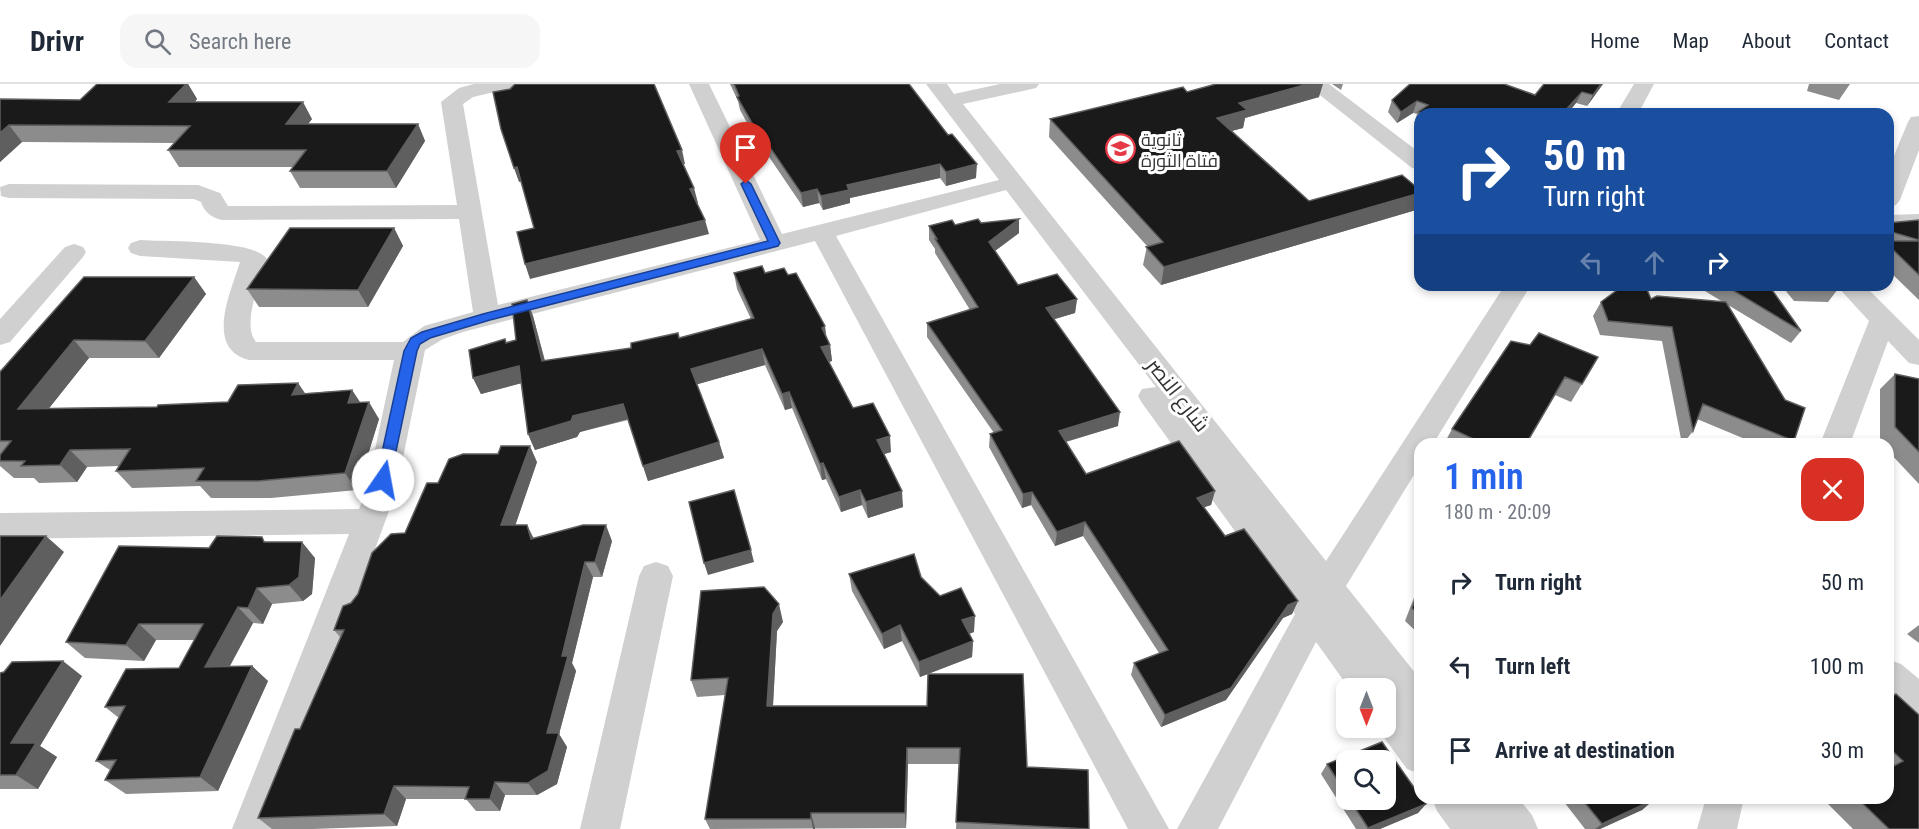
<!DOCTYPE html>
<meta charset="utf-8">
<style>
:root{--surface:#fff;--page:#f6f6f7;--text:#1f2937;--muted:#747a83;--line:#e0e1e3;--accent:#2563eb}
body{margin:0;font-family:"Roboto Condensed",Cairo,sans-serif;background:var(--page);color:var(--text);height:100vh;display:flex;flex-direction:column;font-size:22px;white-space:nowrap}
*{box-sizing:border-box;margin:0}
p{font-size:20px;color:var(--muted)}
.icon{flex:none;width:33px;height:33px;fill:none;stroke:currentColor;stroke-width:2;stroke-linecap:round;stroke-linejoin:round}
.map{position:relative;flex:1;overflow:hidden}
.details{position:absolute;left:1414px;top:354px;width:480px;height:366px;display:flex;flex-direction:column;background:var(--surface);border-radius:18px;box-shadow:0 3px 9px #0003}
.details>*{flex:none}
.banner{position:absolute;left:1414px;top:24px;width:480px;height:183px;border-radius:18px;box-shadow:0 3px 9px #0003;background:#1a4fa0;color:#fff;overflow:hidden}
.needle{width:39px;rotate:180deg}
.controls{position:absolute;left:1336px;top:594px;display:grid;gap:12px}
.controls a{display:grid;place-items:center;width:60px;height:60px;border-radius:12px;background:var(--surface);box-shadow:0 3px 9px #0003;font-size:30px}
.pin{position:absolute;display:grid;place-items:center;width:51px;height:51px;color:#fff;margin:-62px -26px;border-radius:50% 50% 50% 0;rotate:-45deg;box-shadow:0 0 6px #0007}
.pin .icon{rotate:45deg}
.me{position:absolute;width:66px;margin:-33px;rotate:12deg;stroke-linejoin:round;filter:drop-shadow(0 0 4px #0008)}
.turn{display:flex;align-items:center;gap:21px;height:126px;padding:0 30px;font-size:27px}
.turn .icon{width:78px;height:78px;stroke-width:2.5}
.turn b{display:block;font-size:42px;line-height:51px}
.lanes{display:flex;align-items:center;height:57px;padding:0 30px;background:#0003;justify-content:center;gap:30px;direction:ltr}
.lanes .off{opacity:.35}
.round{display:grid;place-items:center;flex:none;width:63px;height:63px;border-radius:18px;background:var(--page)}
.head{display:flex;align-items:center;justify-content:space-between;height:102px;padding:0 30px}
h1{font-size:36px;font-weight:600;line-height:45px;color:var(--accent)}
ul{padding:0;list-style:none}
li{display:flex;align-items:center;gap:18px;height:84px;padding:0 30px}
li div{flex:1}
li b{display:block;font-size:22px}
li em{font-style:normal}
header{display:flex;align-items:center;gap:36px;box-sizing:border-box;height:84px;padding:0 30px;background:var(--surface);border-bottom:2px solid var(--line)}
header strong{font-size:28px}
nav{display:flex;gap:33px;margin-inline-start:auto;font-size:21px}
.search{width:420px;height:54px;background:var(--page);display:flex;align-items:center;gap:15px;box-sizing:border-box;padding:0 21px;border-radius:18px;color:var(--muted);font-size:22px}
.map>svg:first-child{display:block}
.lines{fill:none;stroke-linecap:round;stroke-linejoin:round}
.minor{fill:#d0d0d0;fill-rule:evenodd}
.wall{fill:#8c8c8c;fill-rule:evenodd}
.shaded-wall{fill:#5f5f5f}
.building{fill:#1a1a1a;stroke:#5f5f5f;stroke-width:1.5}
.route{fill:#2563eb;stroke:#184099;stroke-width:1.5}
.labels{text-anchor:middle;dominant-baseline:central;stroke-width:6;stroke-linejoin:round;paint-order:stroke}
.far-poi-label{font-size:18px;fill:#333;stroke:#fff;text-anchor:start}
.street-label{font-size:21px;fill:#333;stroke:#fff}
</style>
<header>
<strong>Drivr</strong>
<div class="search"><svg class="icon" aria-label="search" viewBox="0 0 24 24"><circle cx="10" cy="10" r="6"/><path d="M15 15l6 6"/></svg>Search here</div>
<nav><a>Home</a><a>Map</a><a>About</a><a>Contact</a></nav>
</header>
<div class="map">
<svg width="1919" height="745" viewBox="0 0 1919 745">
<rect width="100%" height="100%" fill="#fff"/>
<g class="lines">
<path class="minor" d="M474,0H514L511,4L473,13L463,20L498,221L760,156L689,0H709L782,150L999,96L926,0H947L954,10L1000,0H1039L1036,4L963,20L1326,477L1505,201H1531L1433,360H1420V381L1346,502L1420,595V638L1416,637L1420,643V690L1407,685L1377,644H1386V609L1390,611L1386,608V604H1349L1316,558L1218,745H1177L1295,530L1142,319L1138,312L1142,305L1156,303L1006,106L836,152L1169,745H1128L815,157L463,248L443,255L425,266L396,408L272,745H232L349,450L0,455V429L359,425L366,408L394,276H249C204,264 231,208 240,178L140,172L131,169L128,164L131,159L140,156C166,158 253,155 267,175C261,196 241,240 256,258H403L424,242L473,228L459,135L222,136C212,134 204,128 201,118L194,115L9,114L1,112L0,103L9,100L198,101L220,109L228,122L457,121L441,18L459,4Z
M1306,0H1329L1420,69V86L1412,84Z
M1634,0H1654L1638,30H1616Z
M1919,32V66L1900,116L1896,121L1888,123V86L1908,38L1911,33Z
M1919,130V144L1888,145V131Z
M74,160L83,163L86,168L83,173L10,258L0,261V235L65,163Z
M1836,201H1864L1919,256V281L1909,279L1888,257L1850,360H1820L1869,237Z
M656,478L668,482L673,492L620,745H580L639,492L644,482Z
M1888,575L1901,580L1919,595V633L1906,629L1888,613Z
M1432,714H1518L1532,731L1538,745H1450L1437,727Z
M1706,714H1744L1737,745H1697Z"/>
</g>
<path class="wall" d="M97,0H188L197,15L195,18L312,35L308,40H418L425,57L396,104H300L290,87L293,83H179L168,66L175,59L22,58L0,78V15L80,16Z
M730,0H909L976,94L946,102L940,94L850,114V119L823,126L819,119L803,123L763,64H761L740,26L738,17Z
M1332,0H1343L1341,6Z
M1544,0H1603L1587,22L1576,19L1567,30H1420V42L1414,40L1417,30L1413,29L1397,39L1388,28L1392,16L1535,11Z
M1809,0H1850L1839,16L1807,7Z
M1187,8L1319,13L1245,34L1243,44L1231,47L1309,117L1420,106V114L1416,126L1161,201L1143,181L1147,162L1049,53L1050,35Z
M1019,135V149L995,167L1018,201L1077,215L1075,229L1054,235L1118,342L1066,358L1086,390L1215,407L1211,421L1204,423L1225,452L1298,517L1292,530L1283,534L1226,616L1161,643L1131,591L1134,579L1159,569L1083,452L1055,462L1031,421L1022,424L989,363L990,350L994,349L927,253V239L970,226L935,169V165L929,156V142L981,139Z
M1919,136V216L1888,186V139Z
M394,144L403,162L368,223H259L247,205Z
M734,189H765L826,253L830,261L832,277L829,278L853,324L891,368L884,370L903,423L868,434L862,421L841,428L826,395L822,396L792,324L785,326L765,281L697,300L719,358L724,374L648,397L628,336L580,348L577,353L535,366L528,350L521,299L481,310L473,294L506,258L516,256L527,216L533,232L545,277L631,264L679,254L751,235L737,205Z
M194,193L206,210L159,274H89L49,324L157,323L228,318L298,299L305,309L352,306L360,318L379,335L357,406L271,414H211L200,402L132,404L116,387L119,382L87,383L77,398L39,399L34,394H14L0,382V288Z
M1695,201H1767L1801,247L1791,259L1728,221L1794,357L1792,360H1757L1697,335L1693,347L1683,360H1682L1662,257L1600,251L1593,232L1601,218L1651,215L1723,218Z
M1781,201H1834L1838,205L1828,218L1794,217Z
M1511,257L1582,300L1571,318L1555,311L1526,360H1444L1452,345Z
M1895,290L1919,295V400L1888,367V360H1882L1880,358V305Z
M537,378L515,441L534,454L612,457L602,493H593L572,579L576,587L559,650L567,663L557,700L537,711H505L500,727H476L466,715H406L397,742L313,745H272L258,734L300,645L340,553L334,546L351,519L405,449L438,399Z
M262,453L265,458L315,474L312,510L303,517L272,520L263,540L253,539L230,582H252L268,597L218,707L126,710L105,696L110,686L96,677L119,634L105,623L179,584L195,556H156L144,577L85,574L66,558L209,464Z
M849,490L921,493L974,548L969,550L973,557L972,573L920,593L902,557L884,565L852,507Z
M1420,498V551L1405,537Z
M783,538L777,547L773,622H927L1027,683L1089,745H956L959,680H908L906,744L710,745L705,735L725,611L697,613L691,596Z
M1919,541V559L1907,550Z
M4,588L82,592L40,662L57,673L38,705H0V589Z
M1888,614L1919,745H1853L1828,720L1839,714H1888Z
M1382,658L1420,712V714H1422L1426,720L1418,729L1380,745H1356L1321,690L1327,680ZM1347,676H1386V716H1347Z
M1561,714H1654L1642,726L1600,745H1585Z"/>
<path class="shaded-wall" d="M186,0H188L197,15L180,35L169,18Z
M1308,0H1323L1319,13L1245,34L1243,44L1213,52L1217,34L1239,19Z
M1601,0H1603L1587,22L1593,11Z
M1582,8L1576,19L1567,30H1562Z
M1417,17L1413,29L1397,39L1401,28Z
M303,18L312,35L295,56L286,40Z
M418,40L425,57L396,104L387,87Z
M9,41L22,58L0,78V49Z
M761,50L763,64H761L759,51Z
M682,66L685,80L681,81L677,67Z
M940,80V94L850,114V119L823,126L821,112L847,101Z
M977,80L976,94L946,102V88Z
M517,83L522,97L519,98L514,84Z
M694,104L698,119L693,120L690,105Z
M817,105L819,119L803,123L801,109Z
M1420,109V114L1416,126L1161,201L1164,183Z
M1019,135V149L988,172L989,158Z
M705,136L709,150L530,195L525,180Z
M394,144L403,162L368,223L358,206Z
M194,193L206,210L159,274L145,257Z
M1077,215L1075,229L1045,238L1046,224Z
M527,216L533,232L549,293L542,277Z
M825,242L827,258L822,244Z
M74,256L89,274L35,342L18,325Z
M830,261L832,277L824,279L821,263Z
M762,265L765,281L695,301L691,285Z
M519,282L526,298L481,310L473,294Z
M298,299L309,316L292,311Z
M352,306L363,323L348,319Z
M789,308L792,324L785,326L782,310Z
M369,318L379,335L357,406L345,389Z
M623,320L628,335L580,348L577,353L535,366L528,350L573,332Z
M1120,328L1118,342L1058,360L1059,347Z
M890,352L891,368L878,372L877,356Z
M719,358L724,374L648,397L643,382Z
M530,362L537,378L510,457L501,441Z
M70,366L87,383L77,398L60,381Z
M823,379L826,395L822,396L820,380Z
M860,406L862,421L841,428L839,413Z
M902,407L903,423L868,434L866,418Z
M1215,407L1211,421L1193,427L1197,414Z
M1032,408L1031,421L1022,424L1023,410Z
M1085,438L1083,452L1055,462L1057,448Z
M527,441L535,457L531,455Z
M606,441L612,457L602,493L595,478Z
M46,452L64,468L0,562V516Z
M302,458L315,474L312,510L303,517L289,501Z
M751,466L754,478L708,491L704,479Z
M585,478L593,493L572,579L576,587L559,650L567,663L557,700L537,711L528,699L547,649L562,572Z
M257,504L272,520L263,540L248,524Z
M1298,517L1292,530L1283,534L1226,616L1161,643L1165,631L1288,521Z
M779,520L783,538L777,547L772,639L767,622L773,530Z
M238,523L253,539L221,598L205,583Z
M975,532L974,548L962,552V536Z
M139,540L156,556L144,577L126,561Z
M900,541L902,557L884,565L882,550Z
M973,557L972,573L920,593L919,578Z
M63,577L82,592L40,662L57,673L38,705L16,691L11,659Z
M252,582L268,597L218,707L200,693Z
M907,664L908,680L906,744L905,729Z
M495,698L505,711L500,727L490,715Z
M394,702L406,715L397,742L384,730Z
M1655,715L1642,726L1600,745H1595L1602,740Z
M1426,720L1418,729L1380,745H1367L1368,744Z
M811,729L815,744V745H813L811,735Z"/>
<path class="building" d="M97,0H186L169,18H303L286,40H418L387,87H290L306,66H168L190,42L9,41L0,49V15L80,16Z
M515,0H654L682,66L677,67L694,104L690,105L705,136L525,180L517,148L534,144L517,83L514,84L501,45L493,8L510,5Z
M734,0H909L948,51L952,50L977,80L946,88L940,80L847,101L849,106L821,112L817,105L801,109L761,50L759,51L737,13L739,12Z
M1216,0H1308L1239,19L1247,26L1217,34L1309,117L1402,91L1420,106V109L1164,183L1146,163L1163,158L1050,35L1183,3L1187,8Z
M1410,0H1504L1535,11L1544,0H1601L1593,11L1582,8L1562,30H1423L1418,28L1428,21L1417,17L1401,28L1392,16Z
M1693,27L1705,30H1677V29Z
M978,135L981,139L1019,135L989,158L1018,201L1057,190L1077,215L1046,224L1120,328L1059,347L1086,390L1179,357L1215,407L1197,414L1225,452L1244,445L1298,517L1288,521L1231,604L1165,631L1134,579L1168,566L1085,438L1057,448L1032,408L1023,410L990,350L1002,346L927,239L978,223L935,155H937L929,142L952,136L955,141Z
M1919,136V156L1888,147V139Z
M290,144H394L358,206L247,205Z
M1888,157H1919V191L1888,161Z
M762,182L765,189L784,184L788,191L796,189L825,242L822,244L830,261L821,263L853,324L873,319L890,352L877,356L902,407L866,418L860,406L839,413L823,379L820,380L789,308L782,310L762,265L691,285L719,358L643,382L623,320L573,332L571,337L528,350L519,282L473,294L469,266L505,255L506,259L516,256L512,220L527,216L542,277L631,264V259L678,249L679,254L754,234L734,189Z
M84,193H194L145,257L74,256L18,325L157,323L158,321L228,318L238,301L298,299L292,311L352,306L348,319L369,318L345,389L258,397H196L204,384L116,387L130,365L70,366L60,381L21,382L25,377H0V371L11,357H0V288Z
M1624,201H1645L1651,215L1657,212L1726,218L1785,316L1805,324L1794,357L1703,320L1693,347L1672,243L1608,237L1601,218Z
M1724,201H1767L1770,203L1801,247Z
M1800,201H1834L1838,205H1803Z
M1539,249L1598,273L1582,300L1565,293L1526,360H1484L1452,345L1511,257L1530,261Z
M1895,290L1919,295V368L1895,343Z
M1605,356L1615,360H1603Z
M501,362H530L501,441H527L531,455L583,441H606L595,478H585L562,572H568L547,649H559L548,687L528,699L495,698L490,715H465L469,703L394,702L384,730L258,734L295,645H300L344,546H334L343,522L351,519L358,510L372,469L391,450L405,449L427,399H438L449,375L463,370H498Z
M734,406L751,466L704,479L689,418Z
M0,452H46L0,516Z
M217,452L262,453L264,458H302L299,493L289,501L257,504L248,524L238,523L205,583L252,582L200,693L105,696L116,676L96,677L125,622L105,623L126,585L179,584L203,540H139L126,561L66,558L119,462L209,464Z
M914,470L921,493L940,512L961,504L975,532L962,536L973,557L919,578L900,541L882,550L849,490Z
M764,503L779,520L773,530L767,622H927L928,590H1023L1027,683L1088,686L1089,745L956,738L960,664H907L905,729H811V735H705L728,594L691,596L701,507Z
M1420,504V532L1412,524Z
M63,577L11,659H36L16,691H0V589L4,588L12,578Z
M1896,610L1919,631V745H1889L1857,714H1888V685L1903,677L1888,663V614Z
M1382,658L1420,712V714H1422L1426,720L1368,744L1350,716H1386V676H1347V711L1327,680Z
M1581,714H1654L1655,715L1602,740Z"/>
<path class="route" d="M746,96L751,100L780,159L778,162L490,236L430,254L420,260L417,267L390,396L388,400H378L376,396L404,267L411,254L422,248L483,230L768,157L741,100Z"/>
<defs>
<symbol id="school-ring" viewBox="-11 -11 22 22"><circle r="9.5" fill="#fff" stroke="#e63946" stroke-width="1.5"/><path d="M0-5L7-2L0 1L-7-2ZM-4 1L0 2.5L4 1V4Q0 6-4 4Z" fill="#e63946"/></symbol>
</defs>
<g fill-rule="evenodd">
<use href="#school-ring" x="1104" y="48" width="33" height="33"/>
</g>
<g class="labels">
<g class="far-poi-label">
<text x="1141" y="55">ثانوية<tspan x="1141" dy="21">فتاة الثورة</tspan></text>
</g>
<g class="street-label">
<text transform="translate(1178 311) rotate(52)">شارع النصر</text>
</g>
</g>
</svg>
<div class="controls">
<a><svg class="needle" viewBox="-14 -14 28 28"><path d="M0-13l5 13h-10z" fill="#e53935"/><path d="M0 13l5-13h-10z" fill="#747a83"/></svg></a>
<a><svg class="icon" aria-label="search" viewBox="0 0 24 24"><circle cx="10" cy="10" r="6"/><path d="M15 15l6 6"/></svg></a>
</div>
<div class="pin" style="left:746px;top:100px;background:#d93025"><svg class="icon" aria-label="arrive" viewBox="0 0 24 24"><path d="M6 21V4h12l-3 4 3 4H6"/></svg></div>
<svg class="me" style="left:383px;top:396px" viewBox="-20 -20 40 40"><circle r="19" fill="#fff"/><path d="M0-13L10 11 0 6-10 11z" fill="#2563eb"/></svg>
<div class="banner">
<div class="turn"><svg class="icon" aria-label="right" viewBox="0 0 24 24"><path d="M7 20v-9h11M14 6l5 5-5 5"/></svg><div><b>50 m</b>Turn right</div></div>
<div class="lanes"><svg class="icon off" aria-label="left" viewBox="0 0 24 24"><path d="M17 20v-9H6M10 6l-5 5 5 5"/></svg><svg class="icon off" aria-label="ahead" viewBox="0 0 24 24"><path d="M12 20V5M6 11l6-6 6 6"/></svg><svg class="icon" aria-label="right" viewBox="0 0 24 24"><path d="M7 20v-9h11M14 6l5 5-5 5"/></svg></div>
</div>
<section class="details">
<div class="head"><div><h1>1 min</h1><p>180 m · 20:09</p></div><a class="round" style="background:#d93025;color:#fff"><svg class="icon" aria-label="close" viewBox="0 0 24 24"><path d="M6 6l12 12M18 6L6 18"/></svg></a></div>
<ul>
<li><svg class="icon" aria-label="right" viewBox="0 0 24 24"><path d="M7 20v-9h11M14 6l5 5-5 5"/></svg><div><b>Turn right</b></div><em>50 m</em></li>
<li><svg class="icon" aria-label="left" viewBox="0 0 24 24"><path d="M17 20v-9H6M10 6l-5 5 5 5"/></svg><div><b>Turn left</b></div><em>100 m</em></li>
<li><svg class="icon" aria-label="arrive" viewBox="0 0 24 24"><path d="M6 21V4h12l-3 4 3 4H6"/></svg><div><b>Arrive at destination</b></div><em>30 m</em></li>
</ul>
</section>
</div>
